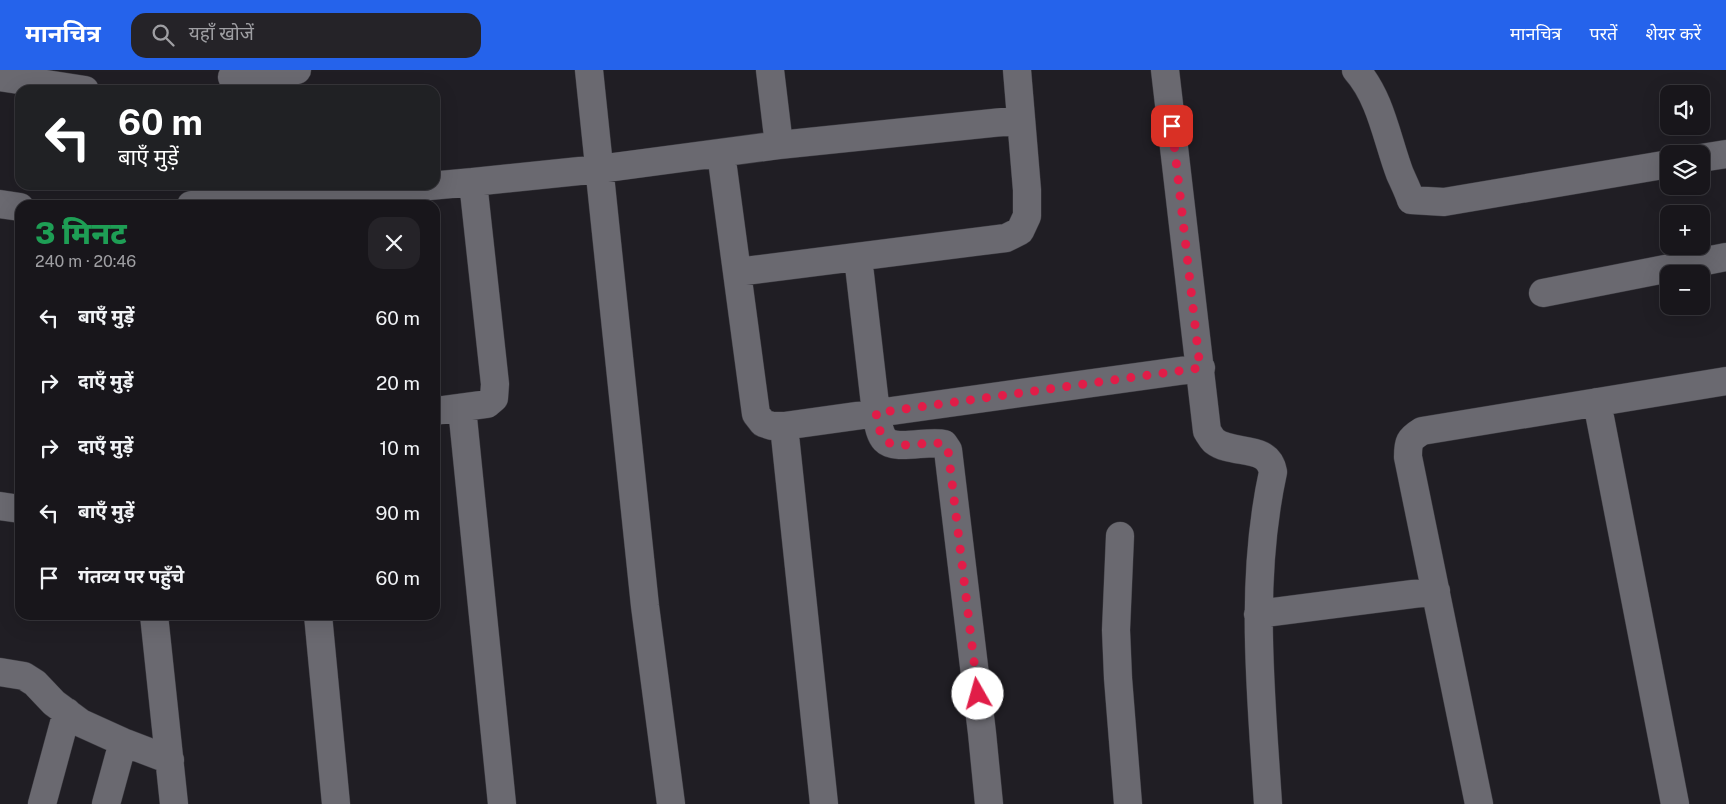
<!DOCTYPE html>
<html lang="hi">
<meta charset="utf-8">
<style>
:root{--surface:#18161b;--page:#252328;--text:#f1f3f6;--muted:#9f9fa3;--line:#36353a;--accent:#2563eb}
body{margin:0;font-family:"Public Sans","Noto Sans Devanagari",sans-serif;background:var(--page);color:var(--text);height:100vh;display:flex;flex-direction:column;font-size:19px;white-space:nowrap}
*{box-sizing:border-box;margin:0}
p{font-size:16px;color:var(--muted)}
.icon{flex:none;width:28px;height:28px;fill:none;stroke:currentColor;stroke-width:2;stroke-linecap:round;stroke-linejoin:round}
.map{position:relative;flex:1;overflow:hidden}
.details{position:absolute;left:15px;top:130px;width:425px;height:420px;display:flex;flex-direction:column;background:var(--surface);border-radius:15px;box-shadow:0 5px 20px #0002,0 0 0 1px var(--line)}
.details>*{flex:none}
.hud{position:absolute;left:15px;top:15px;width:425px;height:105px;border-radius:15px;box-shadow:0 5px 20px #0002,0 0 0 1px var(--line);background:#202124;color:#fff;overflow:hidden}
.buttons{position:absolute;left:1660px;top:15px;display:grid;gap:10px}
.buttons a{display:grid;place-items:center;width:50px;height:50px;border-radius:10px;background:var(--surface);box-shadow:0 5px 20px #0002,0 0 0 1px var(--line);font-size:25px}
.pin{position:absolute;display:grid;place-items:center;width:42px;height:42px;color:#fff;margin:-21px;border-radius:10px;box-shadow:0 2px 8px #0006}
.me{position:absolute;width:55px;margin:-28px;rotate:353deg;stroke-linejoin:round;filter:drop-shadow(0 0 4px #0008)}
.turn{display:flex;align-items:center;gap:18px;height:105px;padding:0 20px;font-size:22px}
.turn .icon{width:65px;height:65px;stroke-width:2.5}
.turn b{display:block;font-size:35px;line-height:42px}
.round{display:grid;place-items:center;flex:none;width:52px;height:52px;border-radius:15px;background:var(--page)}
.overview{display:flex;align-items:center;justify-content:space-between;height:85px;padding:0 20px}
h1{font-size:30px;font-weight:800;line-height:38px;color:#1e9e55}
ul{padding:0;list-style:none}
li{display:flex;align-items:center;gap:15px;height:65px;padding:0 20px}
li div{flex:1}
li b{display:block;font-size:19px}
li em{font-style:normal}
header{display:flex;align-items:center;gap:30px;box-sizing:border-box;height:70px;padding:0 25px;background:var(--accent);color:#fff}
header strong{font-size:24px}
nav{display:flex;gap:28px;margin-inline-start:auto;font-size:18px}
.search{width:350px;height:45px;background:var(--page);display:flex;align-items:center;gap:12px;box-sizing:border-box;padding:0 18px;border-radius:15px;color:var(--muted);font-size:19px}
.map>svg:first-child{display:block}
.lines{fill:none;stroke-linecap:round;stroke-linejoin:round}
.minor-casing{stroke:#3c3b41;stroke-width:29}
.minor{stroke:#6a6970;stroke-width:28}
.route{stroke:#e11d48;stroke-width:9;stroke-dasharray:0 16.2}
</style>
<header>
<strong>मानचित्र</strong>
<div class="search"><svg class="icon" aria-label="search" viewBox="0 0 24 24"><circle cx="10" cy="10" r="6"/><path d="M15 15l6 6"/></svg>यहाँ खोजें</div>
<nav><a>मानचित्र</a><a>परतें</a><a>शेयर करें</a></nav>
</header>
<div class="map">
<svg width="1726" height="734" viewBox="0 0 1726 734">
<rect width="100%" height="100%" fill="#201e24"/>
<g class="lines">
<defs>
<path id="minor" d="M589,0L645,536L671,734
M770,0L779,75
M1165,0L1207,361C1209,364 1211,368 1214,371C1233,386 1268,373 1273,402C1249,512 1261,623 1268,734
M1356,0C1381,28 1387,70 1400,104C1404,113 1408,121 1411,130L1444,132L1669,94
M0,7L85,20
M232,7L297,0
M721,83L756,344L763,353L772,356H784L1201,298
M1701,88L1726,84
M0,134L20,137
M191,135L220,131L353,123L473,112L599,99L779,75L1021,50
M858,187L876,343C878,351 879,364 885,370C895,381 929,370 944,374L948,380L982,663L989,734
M737,202L1006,168L1020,161L1027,146V120L1017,0
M1543,223L1726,187
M1597,332L1675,734
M462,338L502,734
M435,341L487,334L494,328L495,314L473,112
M784,356L824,734
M0,436L20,439
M1120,466L1116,560L1118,608L1128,734
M1258,544L1436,521
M154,545L174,734
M318,545L336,734
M0,602L24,606L35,613L54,633L81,653L123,672L170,690
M42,734L67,642
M106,734L123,672
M1479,734L1408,387C1408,372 1409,369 1422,361L1726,311"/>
</defs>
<use href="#minor" class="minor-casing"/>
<use href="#minor" class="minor"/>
</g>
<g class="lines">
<path class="route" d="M978,624L948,380L944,374C929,370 895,381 885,370C879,364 878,351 876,343L1200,298L1172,56"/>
</g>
</svg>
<div class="buttons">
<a><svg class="icon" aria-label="sound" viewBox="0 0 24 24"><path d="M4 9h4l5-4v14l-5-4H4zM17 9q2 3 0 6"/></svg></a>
<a><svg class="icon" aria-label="layers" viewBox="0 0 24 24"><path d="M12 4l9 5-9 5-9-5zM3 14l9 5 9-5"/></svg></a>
<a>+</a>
<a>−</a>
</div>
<div class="pin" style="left:1172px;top:56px;background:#d93025"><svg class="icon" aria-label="arrive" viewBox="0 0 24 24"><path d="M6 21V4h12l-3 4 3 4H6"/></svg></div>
<svg class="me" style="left:978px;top:624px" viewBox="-20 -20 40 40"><circle r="19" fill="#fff"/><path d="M0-13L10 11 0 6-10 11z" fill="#e11d48"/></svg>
<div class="hud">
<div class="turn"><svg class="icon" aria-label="left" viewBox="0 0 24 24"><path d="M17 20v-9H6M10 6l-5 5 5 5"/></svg><div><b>60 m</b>बाएँ मुड़ें</div></div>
</div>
<section class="details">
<div class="overview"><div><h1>3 मिनट</h1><p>240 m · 20:46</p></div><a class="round"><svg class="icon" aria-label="close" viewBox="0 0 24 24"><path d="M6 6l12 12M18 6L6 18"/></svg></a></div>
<ul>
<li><svg class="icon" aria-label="left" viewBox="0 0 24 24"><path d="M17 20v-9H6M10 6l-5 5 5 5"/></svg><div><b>बाएँ मुड़ें</b></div><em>60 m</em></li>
<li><svg class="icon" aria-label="right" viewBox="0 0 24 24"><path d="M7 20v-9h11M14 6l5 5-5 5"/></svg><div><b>दाएँ मुड़ें</b></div><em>20 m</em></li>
<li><svg class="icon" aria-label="right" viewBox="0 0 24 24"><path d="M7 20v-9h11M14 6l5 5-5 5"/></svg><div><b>दाएँ मुड़ें</b></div><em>10 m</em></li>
<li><svg class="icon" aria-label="left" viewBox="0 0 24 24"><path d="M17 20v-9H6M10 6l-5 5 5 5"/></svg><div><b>बाएँ मुड़ें</b></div><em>90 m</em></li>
<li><svg class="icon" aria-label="arrive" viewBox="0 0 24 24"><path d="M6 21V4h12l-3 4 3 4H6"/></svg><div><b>गंतव्य पर पहुँचे</b></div><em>60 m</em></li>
</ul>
</section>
</div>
